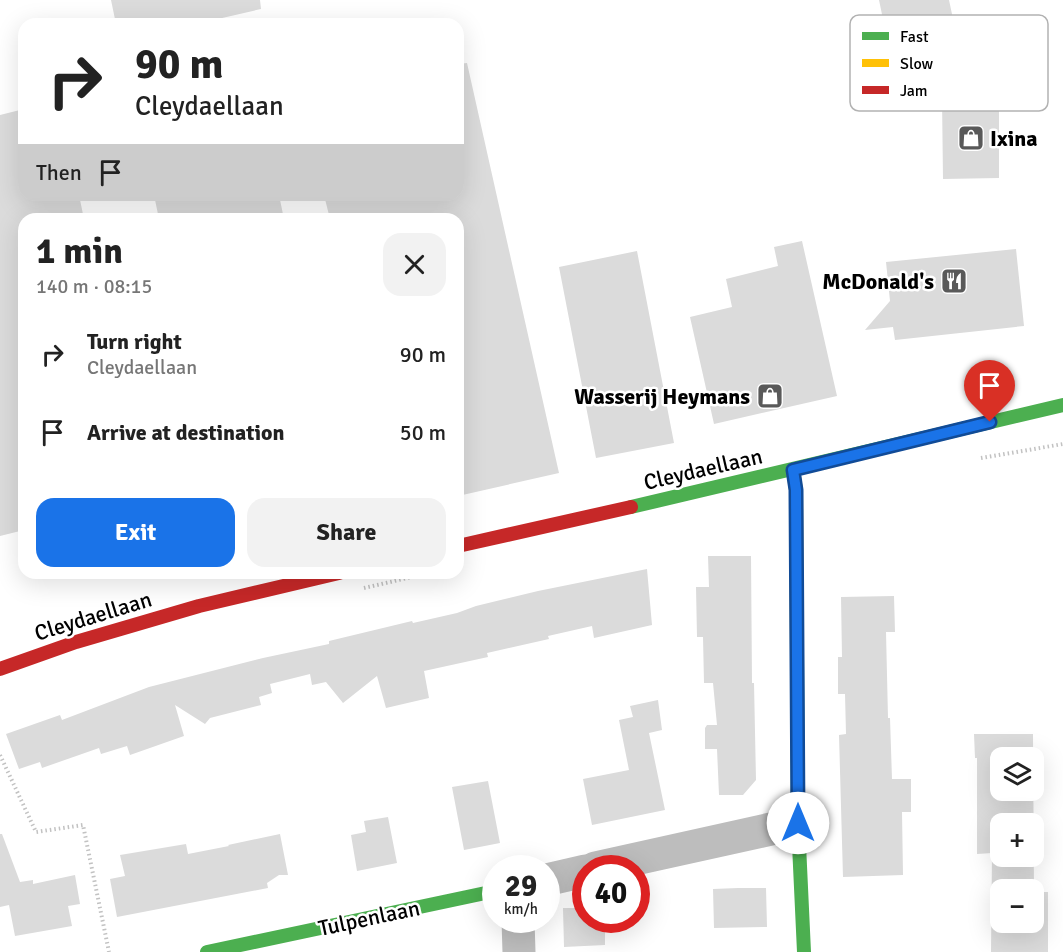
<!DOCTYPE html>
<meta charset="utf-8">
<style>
:root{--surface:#fff;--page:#f2f2f2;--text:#222;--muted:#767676;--accent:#1a73e8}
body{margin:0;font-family:Signika,sans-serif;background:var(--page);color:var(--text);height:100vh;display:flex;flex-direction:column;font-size:22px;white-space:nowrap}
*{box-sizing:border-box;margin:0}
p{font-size:20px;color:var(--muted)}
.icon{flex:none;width:33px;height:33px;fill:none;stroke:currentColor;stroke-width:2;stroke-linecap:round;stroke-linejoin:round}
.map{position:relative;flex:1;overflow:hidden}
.panel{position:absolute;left:18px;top:213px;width:446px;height:366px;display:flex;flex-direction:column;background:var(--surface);border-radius:18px;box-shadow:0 6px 24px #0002}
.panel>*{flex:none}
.top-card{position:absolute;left:18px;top:18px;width:446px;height:183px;border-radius:18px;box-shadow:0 6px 24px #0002;background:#fff;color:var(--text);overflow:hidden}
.buttons{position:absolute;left:990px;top:747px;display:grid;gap:12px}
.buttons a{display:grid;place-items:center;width:54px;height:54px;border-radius:12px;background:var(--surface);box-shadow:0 6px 24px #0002;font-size:30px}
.speed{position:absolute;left:482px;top:855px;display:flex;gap:12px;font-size:30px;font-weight:700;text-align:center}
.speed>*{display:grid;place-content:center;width:78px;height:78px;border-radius:50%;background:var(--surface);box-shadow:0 6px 24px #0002;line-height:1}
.speed small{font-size:15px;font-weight:400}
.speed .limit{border:9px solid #d22;background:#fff;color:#111}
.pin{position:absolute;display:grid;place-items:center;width:51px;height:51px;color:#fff;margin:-62px -26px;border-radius:50% 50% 50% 0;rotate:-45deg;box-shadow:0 0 6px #0007}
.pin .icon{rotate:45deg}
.me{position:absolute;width:66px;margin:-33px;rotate:0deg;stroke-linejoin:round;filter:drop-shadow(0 0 4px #0008)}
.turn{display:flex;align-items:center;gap:21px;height:126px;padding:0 18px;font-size:27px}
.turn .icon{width:78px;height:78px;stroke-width:2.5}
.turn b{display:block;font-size:42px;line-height:51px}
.then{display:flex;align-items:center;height:57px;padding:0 18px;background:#0003;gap:12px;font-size:22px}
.round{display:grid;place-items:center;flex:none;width:63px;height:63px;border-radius:18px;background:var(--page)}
.headline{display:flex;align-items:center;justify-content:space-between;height:102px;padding:0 18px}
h1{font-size:36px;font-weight:700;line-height:45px}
.cta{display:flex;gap:12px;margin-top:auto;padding:12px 18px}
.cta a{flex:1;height:69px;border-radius:18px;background:var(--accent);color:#fff;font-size:24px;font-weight:700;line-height:69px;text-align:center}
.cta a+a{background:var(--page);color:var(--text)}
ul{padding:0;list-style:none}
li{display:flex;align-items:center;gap:18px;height:78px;padding:0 18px}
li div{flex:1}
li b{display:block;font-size:22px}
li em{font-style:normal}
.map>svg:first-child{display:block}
.building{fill:#dbdbdb;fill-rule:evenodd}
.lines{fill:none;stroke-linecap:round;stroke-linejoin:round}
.path{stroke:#c2c2c2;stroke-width:4;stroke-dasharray:1.5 3;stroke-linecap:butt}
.street{stroke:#bdbdbd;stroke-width:33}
.fast{stroke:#4caf50;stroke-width:14}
.slow{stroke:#ffc107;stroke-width:14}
.jam{stroke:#c62828;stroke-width:14}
.route-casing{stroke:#114b97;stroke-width:15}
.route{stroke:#1a73e8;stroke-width:10}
.labels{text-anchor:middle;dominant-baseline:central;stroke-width:5;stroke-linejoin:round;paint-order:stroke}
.poi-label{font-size:22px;font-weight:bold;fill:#000;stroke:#fff;text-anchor:end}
.street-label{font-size:22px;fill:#000;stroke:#fff}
.key{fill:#fff;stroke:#b2b2b2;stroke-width:1.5}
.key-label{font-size:16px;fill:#000}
</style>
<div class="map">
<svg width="1063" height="952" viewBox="0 0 1063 952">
<rect width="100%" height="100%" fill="#fff"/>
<path class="building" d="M111,0H260L261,9L196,24H116Z
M879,0H949L956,33L889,48Z
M467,63L559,473L458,496V219H330L324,195H458V64Z
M942,98H999V178L943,179Z
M24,109V195H79L84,219H24V530L0,536V115Z
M154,195H279L284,219H159Z
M802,241L837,396L714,424L690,317L732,307L726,279L778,266L774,247Z
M1016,249L1024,326L895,340L893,327L865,330L890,301L886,262Z
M637,251L674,443L596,458L559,267Z
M708,556H751L752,683H754L756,780L743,795H719L717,749H705V728L707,725H717L713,683H704L703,637H697L696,587H709Z
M647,569L652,625L594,638L592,626L548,636L549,639L487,653L488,657L424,671L429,698L386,708L377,676L343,703L326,682L312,685L310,674L270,684L272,693L259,697L261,705L210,718L205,724L175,705L184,736L130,755L127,746L101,754L99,748L42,768L40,762L19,769L6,734L60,715L62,720L149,687L263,658L329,644V641L412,621L413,623L457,613L476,606L538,591Z
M894,596L895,632H886L888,718H890L892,779H911V812H902L903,875L843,877L839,735L846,734L845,694H838V657H842L841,597Z
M658,700L662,730L649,733L665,810L592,825L583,779L629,770L619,720L633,717L630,706Z
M974,734H1033L1034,892H1048V952H991L992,853L977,854V758H975ZM1000,758H1034V790H1000ZM1000,824H1034V856H1000ZM1000,890H1034V922H1000Z
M488,781L500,843L464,850L452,787Z
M388,817L397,863L357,871L351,835L366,832L364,821Z
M0,834H2L20,882L33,880V884L75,875L80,904L68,906L72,926L15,936L9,905L0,907Z
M280,834L288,875H279L267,883L268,888L117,917L110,879L125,876L120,855L186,844L188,854L229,846L228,845Z
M738,888H766L767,927L714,928L713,889Z
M563,908H585V920H605V945L564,947Z"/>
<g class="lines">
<path class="path" d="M981,458L1063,444
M364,588L429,573
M0,755L36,832L83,825L109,952"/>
<path class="street" d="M595,868L798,823
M546,880L585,871
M518,920L519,952"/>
<path class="fast" d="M631,507L1063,405
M797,654L798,823L804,952
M207,952L495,891"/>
<path class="slow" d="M793,470L796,490L797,654"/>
<path class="jam" d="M458,546L631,507
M0,669L76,642L199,606L339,573"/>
</g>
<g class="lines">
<defs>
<path id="route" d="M798,823L796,490L793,470L990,422"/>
</defs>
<use href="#route" class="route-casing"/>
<use href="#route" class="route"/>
</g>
<defs>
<symbol id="shop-square" viewBox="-11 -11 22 22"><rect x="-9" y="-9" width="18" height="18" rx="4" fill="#595959" stroke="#fff"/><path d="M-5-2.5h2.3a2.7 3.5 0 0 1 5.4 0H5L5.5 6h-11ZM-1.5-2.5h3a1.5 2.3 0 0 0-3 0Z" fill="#fff"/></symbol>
<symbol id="restaurant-square" viewBox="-11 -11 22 22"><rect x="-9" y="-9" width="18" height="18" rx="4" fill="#595959" stroke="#fff"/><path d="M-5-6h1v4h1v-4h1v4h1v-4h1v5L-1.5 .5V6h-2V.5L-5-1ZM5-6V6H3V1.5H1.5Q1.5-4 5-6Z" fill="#fff"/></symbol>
</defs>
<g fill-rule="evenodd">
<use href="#shop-square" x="956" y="123" width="30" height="30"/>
<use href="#restaurant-square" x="939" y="266" width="30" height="30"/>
<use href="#shop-square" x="755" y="381" width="30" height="30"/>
</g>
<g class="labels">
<g class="poi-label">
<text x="990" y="138" text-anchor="start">Ixina</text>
<text x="934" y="281">McDonald's</text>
<text x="750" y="396">Wasserij Heymans</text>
</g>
<g class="street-label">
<text transform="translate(703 469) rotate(-13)">Cleydaellaan</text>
<text transform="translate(93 616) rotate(-17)">Cleydaellaan</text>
<text transform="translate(369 918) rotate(-12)">Tulpenlaan</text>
</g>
</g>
<rect x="850" y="15" width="198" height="96" rx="9" class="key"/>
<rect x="862" y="32" width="27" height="8" fill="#4caf50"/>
<rect x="862" y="59" width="27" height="8" fill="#ffc107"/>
<rect x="862" y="86" width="27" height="8" fill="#c62828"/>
<g class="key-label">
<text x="900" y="42">Fast</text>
<text x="900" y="69">Slow</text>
<text x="900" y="96">Jam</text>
</g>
</svg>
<div class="buttons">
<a><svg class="icon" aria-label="layers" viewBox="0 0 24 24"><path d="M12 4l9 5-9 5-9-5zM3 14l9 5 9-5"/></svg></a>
<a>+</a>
<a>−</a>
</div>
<div class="speed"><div>29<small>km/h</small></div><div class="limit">40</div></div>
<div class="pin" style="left:990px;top:422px;background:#d93025"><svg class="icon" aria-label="arrive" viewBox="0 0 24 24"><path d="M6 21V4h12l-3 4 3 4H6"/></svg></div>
<svg class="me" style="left:798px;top:823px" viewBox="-20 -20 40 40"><circle r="19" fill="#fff"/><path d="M0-13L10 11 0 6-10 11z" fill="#1a73e8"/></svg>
<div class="top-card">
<div class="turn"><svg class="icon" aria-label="right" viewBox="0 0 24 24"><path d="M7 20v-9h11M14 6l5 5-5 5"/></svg><div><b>90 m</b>Cleydaellaan</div></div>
<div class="then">Then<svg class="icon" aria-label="arrive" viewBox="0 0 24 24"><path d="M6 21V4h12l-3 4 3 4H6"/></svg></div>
</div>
<section class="panel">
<div class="headline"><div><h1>1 min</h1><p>140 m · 08:15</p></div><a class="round"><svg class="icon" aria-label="close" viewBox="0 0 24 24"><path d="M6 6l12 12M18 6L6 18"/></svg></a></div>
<ul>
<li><svg class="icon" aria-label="right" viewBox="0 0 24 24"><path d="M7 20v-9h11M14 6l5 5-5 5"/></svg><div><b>Turn right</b><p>Cleydaellaan</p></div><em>90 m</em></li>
<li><svg class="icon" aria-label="arrive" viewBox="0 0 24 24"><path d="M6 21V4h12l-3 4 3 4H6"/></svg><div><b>Arrive at destination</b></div><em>50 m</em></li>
</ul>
<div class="cta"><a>Exit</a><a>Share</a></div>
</section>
</div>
